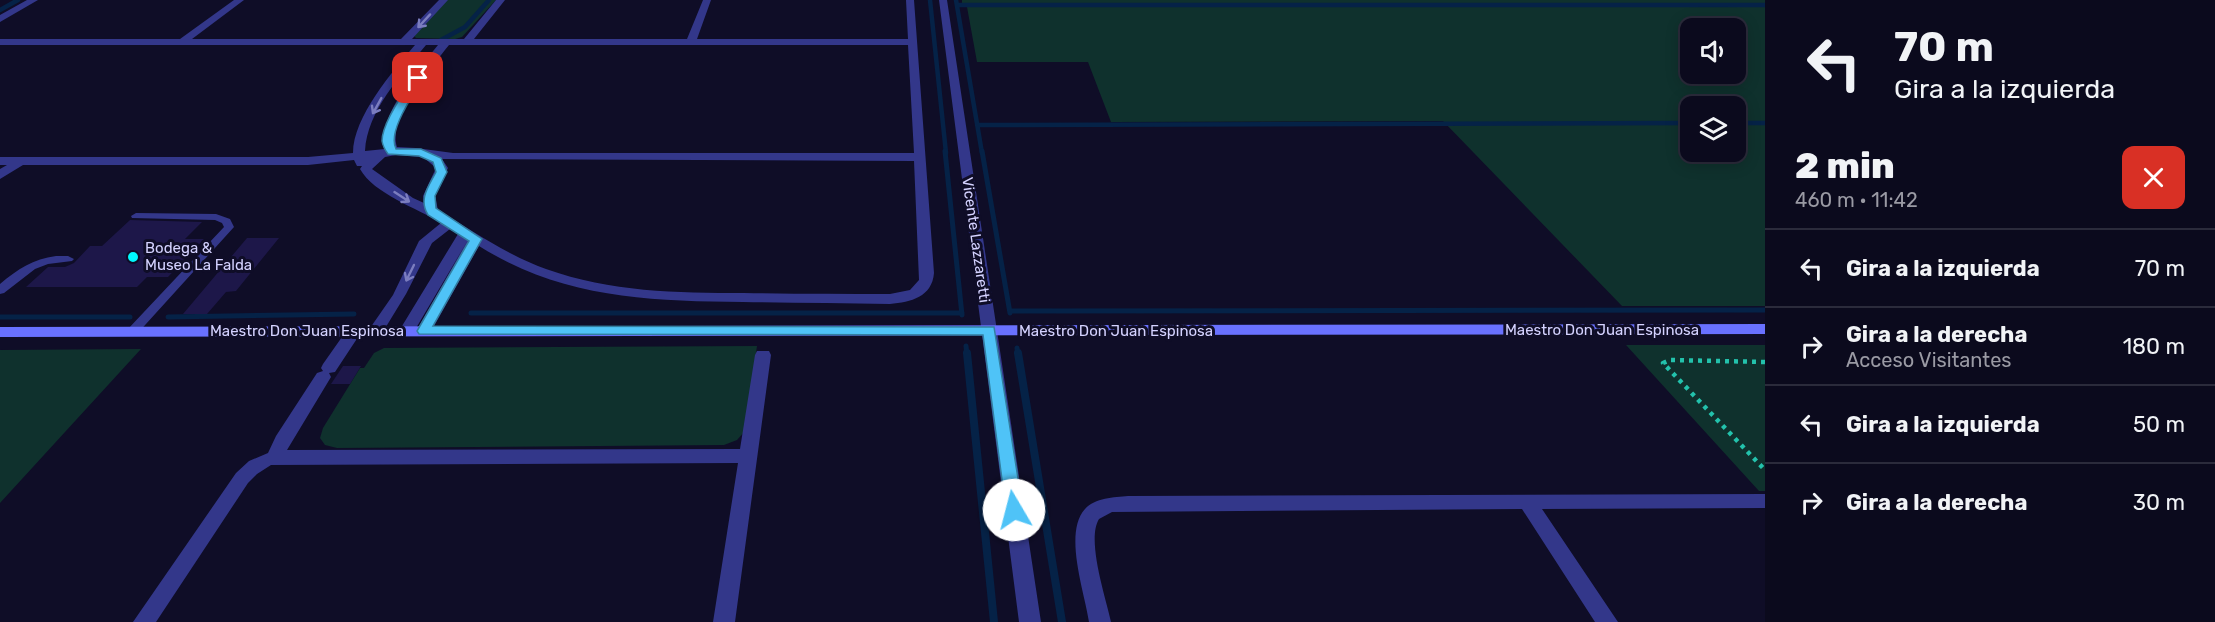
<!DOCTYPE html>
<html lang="es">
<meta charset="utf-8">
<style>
:root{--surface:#0b0a1d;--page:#19182a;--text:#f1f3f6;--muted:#9a9aa4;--line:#2b2b3b}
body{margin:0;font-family:Rubik,sans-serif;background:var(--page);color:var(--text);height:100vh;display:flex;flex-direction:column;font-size:22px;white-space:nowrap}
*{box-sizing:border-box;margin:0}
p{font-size:20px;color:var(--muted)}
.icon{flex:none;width:33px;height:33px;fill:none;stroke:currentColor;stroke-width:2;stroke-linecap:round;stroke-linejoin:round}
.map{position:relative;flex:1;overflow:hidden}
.drawer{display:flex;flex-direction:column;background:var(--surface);width:450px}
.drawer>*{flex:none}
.hud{background:#0b0a1d;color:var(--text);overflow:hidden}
.tools{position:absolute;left:1680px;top:18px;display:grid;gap:12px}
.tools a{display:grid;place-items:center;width:66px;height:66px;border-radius:12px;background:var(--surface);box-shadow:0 3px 15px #0003,0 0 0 2px var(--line);font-size:30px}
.pin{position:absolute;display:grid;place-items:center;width:51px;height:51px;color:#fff;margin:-26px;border-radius:12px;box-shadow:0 3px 9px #0006}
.me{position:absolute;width:66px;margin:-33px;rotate:352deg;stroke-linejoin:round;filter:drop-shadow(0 0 4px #0008)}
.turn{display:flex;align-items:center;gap:21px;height:126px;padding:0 30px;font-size:27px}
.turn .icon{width:78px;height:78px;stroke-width:2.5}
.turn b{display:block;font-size:42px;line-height:51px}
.round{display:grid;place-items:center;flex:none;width:63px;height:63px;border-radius:12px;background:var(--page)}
.summary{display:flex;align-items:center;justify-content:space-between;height:102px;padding:0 30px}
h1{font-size:36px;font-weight:800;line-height:45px}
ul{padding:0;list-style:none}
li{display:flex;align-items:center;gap:18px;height:78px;padding:0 30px;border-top:2px solid var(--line)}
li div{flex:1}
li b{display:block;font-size:22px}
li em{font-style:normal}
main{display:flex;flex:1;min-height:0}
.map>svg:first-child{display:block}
.green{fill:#0f312d;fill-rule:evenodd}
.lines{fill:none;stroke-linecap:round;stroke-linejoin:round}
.stream-far2{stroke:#052247;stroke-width:4.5}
.stream-far1{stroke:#052247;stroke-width:5}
.stream{stroke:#052247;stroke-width:8}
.building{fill:#1d1749}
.path{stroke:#23c2ac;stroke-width:4.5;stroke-dasharray:4 5;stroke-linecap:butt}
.service{fill:#33378a;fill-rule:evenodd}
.minor{fill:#33378a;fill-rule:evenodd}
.secondary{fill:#6971ff;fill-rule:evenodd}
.oneway{stroke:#7b7dbf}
.route{fill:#4fc3f7;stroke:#337fa1;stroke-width:1.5}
.poi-dot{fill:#00f8fd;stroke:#0f0d27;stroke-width:2}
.labels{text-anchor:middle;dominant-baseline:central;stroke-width:6;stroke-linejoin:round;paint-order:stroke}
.street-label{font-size:15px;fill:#d4d2ff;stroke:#0f0d27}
.poi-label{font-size:15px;fill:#d4d2ff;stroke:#0f0d27;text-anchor:start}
</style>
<main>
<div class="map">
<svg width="1765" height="622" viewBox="0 0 1765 622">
<rect width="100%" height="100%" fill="#0f0d27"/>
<path class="green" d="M447,0H496L462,37L455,39L416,38L414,36Z
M962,0H1765V306H1622L1443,121L1111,122L1088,62H977L967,7H1491L1487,3H962ZM1690,28H1736V74H1690ZM1690,106H1736V152H1690Z
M1626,345H1765V491H1759Z
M757,346L745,431L737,440L724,445L337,448L325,445L320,438L323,428L360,368H364L374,353L384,348Z
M141,349L0,503V350Z"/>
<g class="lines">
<path class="stream-far2" d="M930,0L946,153
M956,0L982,153
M957,5H1765
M0,10L18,0
M441,40L465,27L489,0
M1736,123H1765
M977,125L1690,123"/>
<path class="stream-far1" d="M945,151L962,315
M982,151L1010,313
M1010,311L1765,310
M471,313H962
M0,317H130
M168,317L354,314
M966,346L967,355
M1017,348L1018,355"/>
<path class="stream" d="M967,353L994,622
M1018,353L1062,622"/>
</g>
<path class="building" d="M130,220L202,222L185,239H204L168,277H147L137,287H26L48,267H65L74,263L90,246H102Z
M247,238H279L236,291L226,292L207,314H183Z
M343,366H361L350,384H331Z"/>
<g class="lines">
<path class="path" d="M1765,362L1670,360L1663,363L1765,470"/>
<path class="service" d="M136,213L216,214L230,219L234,227L136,335H128L126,332L128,329L224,227L222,223L215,220L132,218L131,216Z
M56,256H68L74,259L72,261L48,264L35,269L4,293L0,294V284C18,269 33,259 56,256Z"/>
<path class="minor" d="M27,0H38L0,22V15Z
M234,0H244L192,39H401L439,0H448L412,39H464L496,0H505L474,39H687L703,0H711L697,39H908L906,0H914L934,273C932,297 911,302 890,304C841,303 792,303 743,302C648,301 562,298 479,246L429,335H419L416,331L468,240L412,335H402L399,331L458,234L450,229L432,243L406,294L381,335L376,336L368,331L393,295L419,241L441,223C417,208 374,194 360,169L362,166H357L354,160L308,165H23L0,179V169L7,165H0V157H308L353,153C353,117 393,71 415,45H0V39H180ZM426,45H438C419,69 376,117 385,149L365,151C367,111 401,75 426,45ZM449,45H908L914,153H453L416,148L397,147C387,117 431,68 449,45ZM396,155L423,157L436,168L423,196L424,203L413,198L372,169L385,157ZM442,159L914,161L919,280L910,290L890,294C841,294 793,294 744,293C676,293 611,292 546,269C507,255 473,231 438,210L435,196L448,168Z
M939,0H947L1041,622H1019Z
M354,326L362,331L335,372L329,373L331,377L287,450L740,449L755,355L757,351H769L771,355L735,622H713L738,463L271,465L257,474L248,483L156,622H133L236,473L249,461L268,453L276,436L317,373L323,371L321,368L323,364L349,327Z
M1765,494V508L1542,509L1618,622H1595L1522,509L1112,512L1099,519C1086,540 1106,598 1111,622H1089C1085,593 1063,533 1085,509C1095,498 1114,497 1128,496Z"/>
<path class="secondary" d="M1765,324V334L0,337V327Z"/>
</g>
<defs><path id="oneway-shaft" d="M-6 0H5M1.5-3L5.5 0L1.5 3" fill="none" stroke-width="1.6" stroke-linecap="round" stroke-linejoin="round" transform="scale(1.5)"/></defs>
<g class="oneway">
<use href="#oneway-shaft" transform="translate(424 21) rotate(133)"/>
<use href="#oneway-shaft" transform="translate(377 106) rotate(119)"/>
<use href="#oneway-shaft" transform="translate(402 197) rotate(33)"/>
<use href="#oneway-shaft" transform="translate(410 273) rotate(116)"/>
</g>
<path class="route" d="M415,76L423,78C414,94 387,131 396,149H421L441,158L447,172L435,196L436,208L482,239L433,326L994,327L1023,510L1020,515L1014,517L1008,515L1006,510L983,335L419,334L417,331L469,241L428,215C418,199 429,186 436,172L433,162L419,156L388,154C385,150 383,147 382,141C382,124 405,90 415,76Z"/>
<circle class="poi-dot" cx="133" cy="257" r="6"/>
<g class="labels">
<g class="street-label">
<text transform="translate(976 240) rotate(82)">Vicente Lazzaretti</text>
<text x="1602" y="330">Maestro Don Juan Espinosa</text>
<text x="307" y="331">Maestro Don Juan Espinosa</text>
<text x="1116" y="331">Maestro Don Juan Espinosa</text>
</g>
<g class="poi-label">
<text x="145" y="248">Bodega &amp;<tspan x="145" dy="17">Museo La Falda</tspan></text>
</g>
</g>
</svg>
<div class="tools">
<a><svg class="icon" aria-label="sound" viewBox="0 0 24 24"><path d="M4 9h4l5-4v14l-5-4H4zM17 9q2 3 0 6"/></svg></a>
<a><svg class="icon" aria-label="layers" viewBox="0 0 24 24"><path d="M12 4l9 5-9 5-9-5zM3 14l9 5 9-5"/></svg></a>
</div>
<div class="pin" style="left:418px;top:78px;background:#d93025"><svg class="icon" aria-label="arrive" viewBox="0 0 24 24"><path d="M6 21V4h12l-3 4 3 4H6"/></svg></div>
<svg class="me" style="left:1014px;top:510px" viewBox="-20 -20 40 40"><circle r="19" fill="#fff"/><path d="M0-13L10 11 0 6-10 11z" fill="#4fc3f7"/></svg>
</div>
<section class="drawer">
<div class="hud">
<div class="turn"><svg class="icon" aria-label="left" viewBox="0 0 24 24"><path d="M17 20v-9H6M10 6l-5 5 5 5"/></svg><div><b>70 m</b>Gira a la izquierda</div></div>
</div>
<div class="summary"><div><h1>2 min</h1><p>460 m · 11:42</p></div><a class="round" style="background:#d93025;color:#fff"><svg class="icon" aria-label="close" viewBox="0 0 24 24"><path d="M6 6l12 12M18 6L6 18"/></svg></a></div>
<ul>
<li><svg class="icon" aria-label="left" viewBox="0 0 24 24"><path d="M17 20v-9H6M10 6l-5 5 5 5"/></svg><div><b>Gira a la izquierda</b></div><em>70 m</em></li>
<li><svg class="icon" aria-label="right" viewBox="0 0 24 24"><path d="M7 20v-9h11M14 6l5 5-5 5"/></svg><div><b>Gira a la derecha</b><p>Acceso Visitantes</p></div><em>180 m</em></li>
<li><svg class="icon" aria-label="left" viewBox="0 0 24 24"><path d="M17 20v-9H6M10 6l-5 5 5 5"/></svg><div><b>Gira a la izquierda</b></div><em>50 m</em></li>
<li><svg class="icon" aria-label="right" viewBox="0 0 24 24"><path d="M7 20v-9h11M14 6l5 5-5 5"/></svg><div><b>Gira a la derecha</b></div><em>30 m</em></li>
</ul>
</section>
</main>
